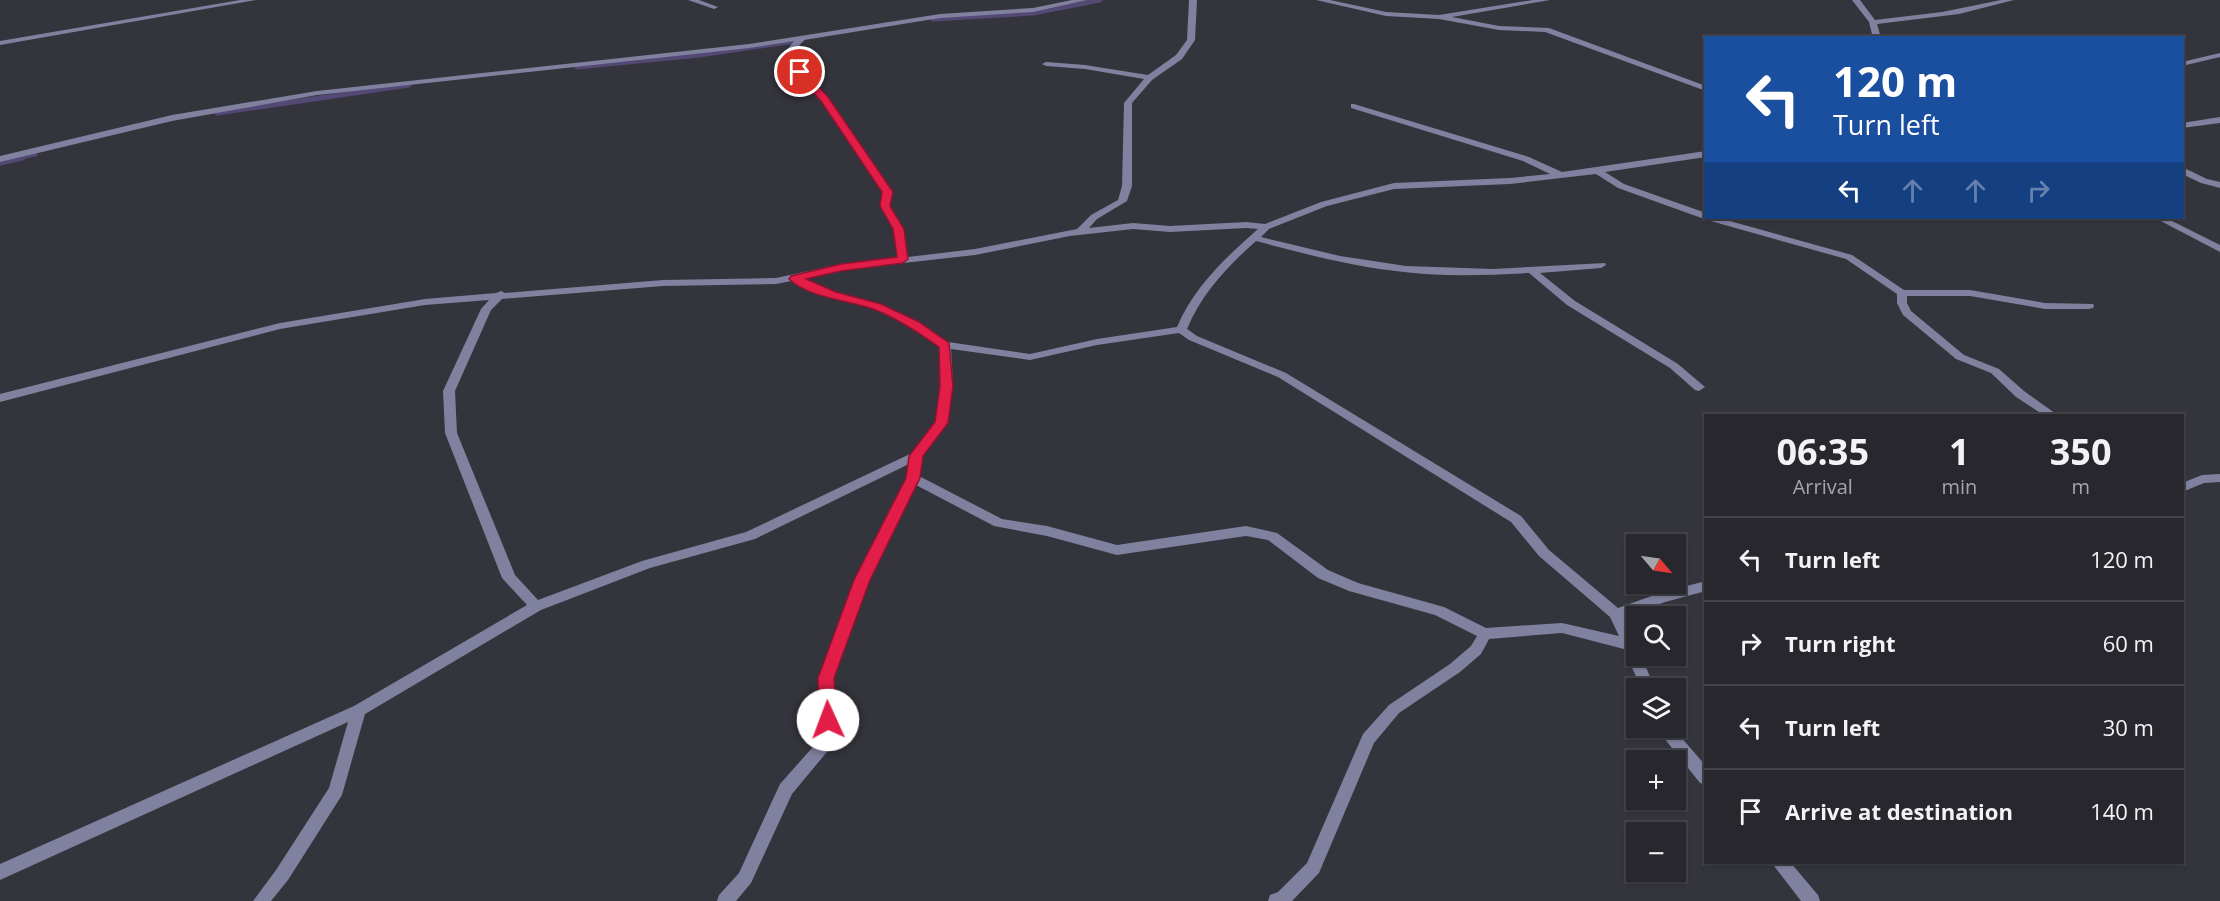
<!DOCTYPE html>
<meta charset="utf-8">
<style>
:root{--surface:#27272d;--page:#333339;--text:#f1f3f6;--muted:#a4a5aa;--line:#434449}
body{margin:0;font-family:"Open Sans",sans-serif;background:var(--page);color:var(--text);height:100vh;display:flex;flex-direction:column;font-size:22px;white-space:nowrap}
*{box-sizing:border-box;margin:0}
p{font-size:20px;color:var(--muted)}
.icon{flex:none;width:33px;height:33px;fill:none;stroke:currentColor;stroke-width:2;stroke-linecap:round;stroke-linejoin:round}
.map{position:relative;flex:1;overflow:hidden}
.side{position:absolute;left:1704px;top:414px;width:480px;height:450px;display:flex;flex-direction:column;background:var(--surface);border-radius:0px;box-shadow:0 2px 4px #0004,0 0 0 2px var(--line)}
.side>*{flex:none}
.banner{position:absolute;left:1704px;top:36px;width:480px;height:183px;border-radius:0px;box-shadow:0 2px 4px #0004,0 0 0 2px var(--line);background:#1a4fa0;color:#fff;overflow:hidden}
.needle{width:39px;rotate:119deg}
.controls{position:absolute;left:1626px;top:534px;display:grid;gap:12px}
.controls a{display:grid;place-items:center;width:60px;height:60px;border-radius:0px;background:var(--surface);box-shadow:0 2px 4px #0004,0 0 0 2px var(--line);font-size:30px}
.pin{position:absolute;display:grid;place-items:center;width:51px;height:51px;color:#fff;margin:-26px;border:3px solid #fff;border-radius:50%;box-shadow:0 2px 6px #0007}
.me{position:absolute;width:66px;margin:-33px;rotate:358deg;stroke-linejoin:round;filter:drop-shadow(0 0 4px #0008)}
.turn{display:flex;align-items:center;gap:21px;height:126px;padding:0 30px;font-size:27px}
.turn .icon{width:78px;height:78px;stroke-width:2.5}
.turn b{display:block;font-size:42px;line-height:51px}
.lanes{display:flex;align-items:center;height:57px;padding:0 30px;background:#0003;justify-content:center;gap:30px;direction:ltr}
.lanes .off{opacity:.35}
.eta{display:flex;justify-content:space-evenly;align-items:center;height:102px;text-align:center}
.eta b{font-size:36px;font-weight:700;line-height:42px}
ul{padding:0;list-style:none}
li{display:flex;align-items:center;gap:18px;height:84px;padding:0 30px;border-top:2px solid var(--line)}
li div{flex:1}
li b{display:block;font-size:22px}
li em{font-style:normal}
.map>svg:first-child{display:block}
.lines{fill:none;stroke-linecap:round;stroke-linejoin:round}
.stream-far1{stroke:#544975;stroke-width:5}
.stream{stroke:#544975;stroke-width:7}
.street{fill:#80809f;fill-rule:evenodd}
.route{fill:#e11d48;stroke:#92132f;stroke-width:1.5}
</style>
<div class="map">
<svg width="2220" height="901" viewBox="0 0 2220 901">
<rect width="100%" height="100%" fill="#34343c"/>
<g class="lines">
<path class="stream-far1" d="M933,19L1033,13L1100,0
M577,67L699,55L802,40
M217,113L409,85
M15,158L35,154"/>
<path class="stream" d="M0,162L22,157"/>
<path class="street" d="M240,0H256L0,45V41Z
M688,0H699L718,7L714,9Z
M1072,0H1087L1033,12L940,18L804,40L791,55L802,70L828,97L893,192L890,206L904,229L908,257L975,249L1077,229L1091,215L1118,200L1122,186L1124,103L1144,79L1085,69L1046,66L1042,64L1046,62L1085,65L1148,75L1176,55L1187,40L1189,0H1197L1195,40L1182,59L1152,80L1132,103V186L1127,201L1097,219L1089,228L1133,223L1170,226L1246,222L1265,224L1321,202L1394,183L1510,178L1550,174L1523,161L1351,108V104H1354L1529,157L1562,172L1706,151V157L1605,172L1624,184L1706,213V218H1719L1852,255L1904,290H1970L2045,303L2093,304L2094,306L2093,308L2089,309H2045L1970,296H1907V303L1911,311L1964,355L1999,369L2024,391L2059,416H2045L2016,397L1991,373L1956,359L1903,315L1897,303V294L1846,259L1707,220L1618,188L1596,174L1510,184L1394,189L1327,206L1269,229L1261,237L1340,256L1406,266L1493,269L1605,263L1606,265L1601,268L1540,273L1575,301L1678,364L1705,387L1699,391L1695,390L1670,368L1567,305L1529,273C1487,275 1446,277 1404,272C1354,267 1305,254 1256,241C1227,267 1202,293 1187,329L1197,336L1286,373L1521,516L1549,550L1618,608L1663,592L1706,581V591L1665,602L1624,617L1636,645V656H1641L1655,688H1641L1624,649L1562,633L1489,639L1481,654L1460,672L1399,713L1374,743L1319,873L1292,901H1268L1270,895L1278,892L1307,863L1363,734L1389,705L1450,664L1471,646L1477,636L1435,615L1349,591L1318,578L1268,540L1246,536L1117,555L1047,536L994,526L916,485L869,580L833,678L836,741L792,794L751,883L736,901H717L719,895L739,873L780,784L820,739L819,678L855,580L907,478L909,464L755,539L650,568L541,610L365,714L342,795L288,880L271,901H253L276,870L329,788L348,722L0,880V864L354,706L527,605L502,578L445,433L443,391L481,309L489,300L425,305L280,329L0,402V394L280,323L425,299L496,293L501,291L505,293L663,280L776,278L841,264L898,258L894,229L880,206L883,192L822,101L796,74L783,55L794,41L749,48L317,95L172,121L0,162V156L172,115L317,91L749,44L940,14L1033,8ZM1246,228L1258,229C1225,258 1194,287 1177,327L1097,339L1030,354L948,342L918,322L880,304L836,293L802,278L841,270L975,255L1070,236L1133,229L1170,232ZM791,281L828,297L872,308L910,326L940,346L941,386L935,422L912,453L746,532L642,561L538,600L515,575L457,433L455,391L491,310L502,299L663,286L776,284ZM1179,333L1189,340L1278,377L1511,522L1539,556L1610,617L1619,636L1562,623L1486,628L1444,607L1358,583L1328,570L1277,533L1246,526L1117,545L1047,526L1002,519L919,476L922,457L947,423L953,386L951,349L1030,360L1097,345Z
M1316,0H1330L1386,12L1439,15L1533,0H1550L1452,17L1499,26L1549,28L1706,86V91L1545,32L1499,30L1439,19L1386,16Z
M1852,0H1860L1875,20L1942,12L2001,0H2014L1959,14L1877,24L1881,38H1873L1869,22Z
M2220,53V57L2182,66V62Z
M2220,117V123L2182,128V123Z
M2182,167L2207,179L2220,182V188L2201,183L2182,174Z
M2155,218H2166L2220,245V252Z
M2220,474V482L2204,483L2182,492V483L2202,475Z
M1656,728H1673L1706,766V785L1700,783Z
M1771,862H1790L1818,895L1820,901H1801Z"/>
</g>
<path class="route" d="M796,70H803L828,97L893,192L890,206L904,229L908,259L903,263L841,271L806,279L836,292L881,304L919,322L949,343L953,386L948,423L923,456L920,478L870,580L834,678L836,720L834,725L828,727L822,725L819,720L818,678L854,580L906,478L909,456L935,422L940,386L939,347C918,332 897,318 873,309C848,300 809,298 789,279L791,276L841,264L897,257L893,229L880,206L882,192L821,101L796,74Z"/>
</svg>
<div class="controls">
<a><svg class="needle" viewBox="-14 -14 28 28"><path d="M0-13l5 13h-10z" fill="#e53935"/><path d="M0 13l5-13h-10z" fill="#a4a5aa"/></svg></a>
<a><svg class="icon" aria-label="search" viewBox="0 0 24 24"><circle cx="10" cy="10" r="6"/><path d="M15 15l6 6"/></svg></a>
<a><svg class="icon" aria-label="layers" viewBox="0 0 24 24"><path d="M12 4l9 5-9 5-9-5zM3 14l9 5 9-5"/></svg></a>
<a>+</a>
<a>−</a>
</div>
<div class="pin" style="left:800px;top:72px;background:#d93025"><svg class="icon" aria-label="arrive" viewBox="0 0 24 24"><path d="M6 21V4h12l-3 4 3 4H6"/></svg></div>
<svg class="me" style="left:828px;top:720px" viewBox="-20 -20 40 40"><circle r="19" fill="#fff"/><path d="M0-13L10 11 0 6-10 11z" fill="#e11d48"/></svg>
<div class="banner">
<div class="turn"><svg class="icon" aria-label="left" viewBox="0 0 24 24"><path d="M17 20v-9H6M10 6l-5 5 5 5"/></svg><div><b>120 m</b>Turn left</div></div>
<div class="lanes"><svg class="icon" aria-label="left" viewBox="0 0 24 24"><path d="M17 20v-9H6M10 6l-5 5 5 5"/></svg><svg class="icon off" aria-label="ahead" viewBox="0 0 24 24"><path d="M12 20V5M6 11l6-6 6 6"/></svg><svg class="icon off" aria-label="ahead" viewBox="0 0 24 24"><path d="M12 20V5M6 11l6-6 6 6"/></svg><svg class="icon off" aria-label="right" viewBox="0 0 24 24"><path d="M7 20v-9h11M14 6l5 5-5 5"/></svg></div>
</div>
<section class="side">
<div class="eta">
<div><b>06:35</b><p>Arrival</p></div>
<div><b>1</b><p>min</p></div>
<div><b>350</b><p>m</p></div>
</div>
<ul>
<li><svg class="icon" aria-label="left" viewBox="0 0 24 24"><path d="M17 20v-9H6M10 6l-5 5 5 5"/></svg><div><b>Turn left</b></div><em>120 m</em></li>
<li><svg class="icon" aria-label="right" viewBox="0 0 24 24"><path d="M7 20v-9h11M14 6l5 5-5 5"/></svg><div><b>Turn right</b></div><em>60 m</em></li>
<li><svg class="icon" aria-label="left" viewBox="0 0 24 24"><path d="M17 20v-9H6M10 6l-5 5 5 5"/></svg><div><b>Turn left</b></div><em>30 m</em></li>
<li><svg class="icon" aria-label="arrive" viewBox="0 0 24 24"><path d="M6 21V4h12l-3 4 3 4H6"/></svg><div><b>Arrive at destination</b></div><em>140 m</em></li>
</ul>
</section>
</div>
